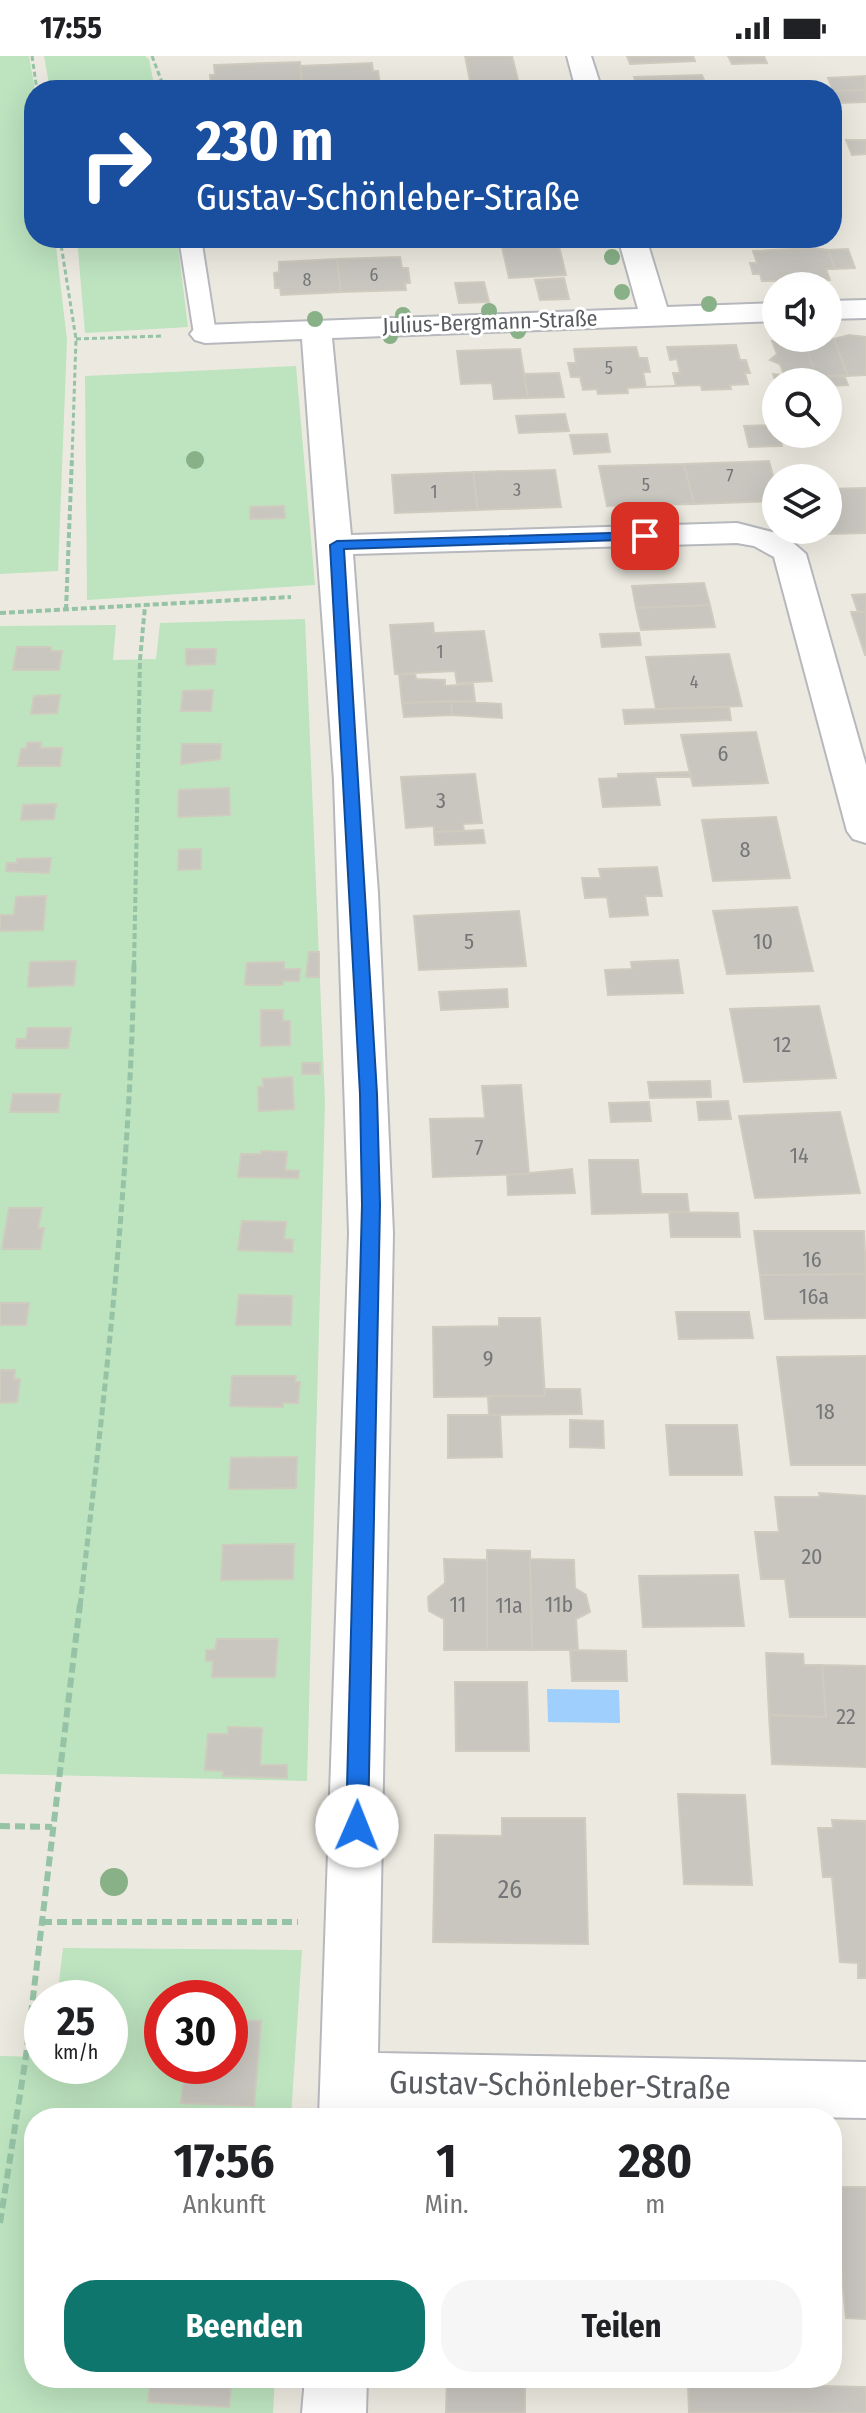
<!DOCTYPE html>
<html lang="de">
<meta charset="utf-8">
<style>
:root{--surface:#fff;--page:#f6f6f6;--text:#202124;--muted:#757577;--accent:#0f766e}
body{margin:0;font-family:"Fira Sans Condensed",sans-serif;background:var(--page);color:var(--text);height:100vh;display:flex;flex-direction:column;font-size:30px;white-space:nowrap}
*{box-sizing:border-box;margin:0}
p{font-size:26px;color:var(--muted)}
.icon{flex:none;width:44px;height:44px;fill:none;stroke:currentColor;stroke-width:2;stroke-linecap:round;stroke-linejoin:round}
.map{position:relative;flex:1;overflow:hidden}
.sheet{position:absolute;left:24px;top:2052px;width:818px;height:280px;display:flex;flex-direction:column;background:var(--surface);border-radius:32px;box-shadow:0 8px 32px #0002}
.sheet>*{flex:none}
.hud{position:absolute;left:24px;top:24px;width:818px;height:168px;border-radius:32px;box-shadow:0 8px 32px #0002;background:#1a4fa0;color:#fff;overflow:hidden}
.tools{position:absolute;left:762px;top:216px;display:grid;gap:16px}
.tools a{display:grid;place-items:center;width:80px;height:80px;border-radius:50%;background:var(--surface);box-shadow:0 8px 32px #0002;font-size:40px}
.speed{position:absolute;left:24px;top:1924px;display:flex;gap:16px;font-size:40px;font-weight:700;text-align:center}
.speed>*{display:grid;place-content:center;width:104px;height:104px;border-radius:50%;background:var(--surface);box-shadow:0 8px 32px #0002;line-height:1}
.speed small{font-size:20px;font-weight:400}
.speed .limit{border:12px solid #d22;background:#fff;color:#111}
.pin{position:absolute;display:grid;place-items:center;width:68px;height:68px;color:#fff;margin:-34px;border-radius:16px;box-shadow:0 4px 12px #0006}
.me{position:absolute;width:88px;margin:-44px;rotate:1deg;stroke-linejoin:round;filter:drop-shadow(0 0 6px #0008)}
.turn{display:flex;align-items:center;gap:28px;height:168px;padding:0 40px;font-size:36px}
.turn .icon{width:104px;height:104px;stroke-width:2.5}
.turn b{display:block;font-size:56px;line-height:68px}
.eta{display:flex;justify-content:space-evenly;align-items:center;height:136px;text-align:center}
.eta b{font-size:48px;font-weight:700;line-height:56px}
.button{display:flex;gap:16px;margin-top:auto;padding:16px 40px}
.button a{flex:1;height:92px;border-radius:32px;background:var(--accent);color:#fff;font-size:32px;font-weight:700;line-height:92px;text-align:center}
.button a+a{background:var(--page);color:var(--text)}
.status{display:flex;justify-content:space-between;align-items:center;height:56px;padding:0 40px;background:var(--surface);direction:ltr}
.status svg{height:22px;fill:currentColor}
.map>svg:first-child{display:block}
.green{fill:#bde3bf;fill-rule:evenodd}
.water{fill:#9fcffc}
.building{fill:#c8c6bf;stroke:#d0cbbf;stroke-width:2}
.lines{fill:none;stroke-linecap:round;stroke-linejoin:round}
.service-casing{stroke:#b6b8bd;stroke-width:4}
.minor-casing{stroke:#b6b8bd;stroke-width:4}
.path-far3{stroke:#96c3a5;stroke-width:3;stroke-dasharray:5 3;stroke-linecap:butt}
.path-far2{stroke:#96c3a5;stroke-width:4;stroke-dasharray:6 3;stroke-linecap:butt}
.path-far1{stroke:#96c3a5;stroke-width:5;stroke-dasharray:8 4;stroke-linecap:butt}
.path{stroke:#96c3a5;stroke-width:6;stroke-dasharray:10 5;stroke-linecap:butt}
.service{fill:#fff;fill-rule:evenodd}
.minor{fill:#fff;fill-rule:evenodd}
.tree{fill:#88b187}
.route{fill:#1a73e8;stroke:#114b97;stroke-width:2}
.labels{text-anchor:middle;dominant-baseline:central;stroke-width:6;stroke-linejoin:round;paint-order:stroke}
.far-number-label{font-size:18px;fill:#757678}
.far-street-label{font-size:22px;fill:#595c61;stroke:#fff}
.number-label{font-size:22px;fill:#757678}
.near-number-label{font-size:26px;fill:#757678}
.near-street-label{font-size:32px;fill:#595c61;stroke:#fff}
</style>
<div class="status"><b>17:55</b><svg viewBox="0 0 49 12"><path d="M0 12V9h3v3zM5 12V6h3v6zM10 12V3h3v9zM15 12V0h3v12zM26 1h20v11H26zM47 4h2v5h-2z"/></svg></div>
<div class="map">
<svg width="866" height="2357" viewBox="0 0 866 2357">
<rect width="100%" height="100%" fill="#eceae0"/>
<path class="green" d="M0,0H29L35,34L34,182H55L67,284L58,515L0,518Z
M44,0H145L149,3L155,34H50Z
M77,182H177L188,271L85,277Z
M296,310L315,529L87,544L85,320Z
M305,563L325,1046L307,1725L0,1718V570L116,569L113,604L156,603L160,567Z
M63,1892L302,1894L291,2062H34V2322H275L273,2357H0V2000L42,2001V2010H110V1942H57ZM162,1942H230V2010H162Z"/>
<path class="water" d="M547,1633L619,1634L620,1667L548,1666Z"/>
<path class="building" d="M465,0H512L519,28L471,30Z
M627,0H693L695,5L630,8Z
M728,0H764L767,7L732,8Z
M300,6L302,32L216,34V30L211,31L210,19H215L214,9Z
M372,7L373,15H378L380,28H375L376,33L303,34L300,10Z
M702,19L708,34H638L634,21Z
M865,20L866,34L833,35L828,22Z
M866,34V46L838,47L833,35Z
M846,84H866V98L852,99Z
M500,182H557L566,219L509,222Z
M812,192L828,194L835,213H826L830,224L789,228L787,225H762L760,218H753L750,207H757L753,195Z
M848,193L855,212L835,213L828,194Z
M400,201L402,212H408L410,227H405L406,234L341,236L337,203Z
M337,203L341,236L281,239L280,232H275L274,217L279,216V206Z
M564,222L569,243L540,244L535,224Z
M484,226L489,246L459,247L455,227Z
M849,279L866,281V319L848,320L834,283Z
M786,282L804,284L816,321L785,322L780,308L770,304L777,298L772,285Z
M815,282L834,283L848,320L816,321L804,284Z
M736,289L740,304H746L750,317H745L748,328L730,329L731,333L702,334L701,329L646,331L627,332L628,337L598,338L597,333L583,334L580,321H571L568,307H576L574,293L636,291L639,302H647L650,316H643L646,331L676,330L673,317H680L677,303L670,304L667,291Z
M520,293L528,342L494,343L492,327L461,328L457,295Z
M559,317L564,341L528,342L524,318Z
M773,318L801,321L803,326L776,327Z
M844,319L848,329L828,330V326H818L816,321Z
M565,358L569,375L519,377L516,360Z
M776,369L782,390L749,391L744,370Z
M607,378L610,396L574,398L570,379Z
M769,405L776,431V445L694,448L684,408Z
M684,408L694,448L607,450L599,410Z
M555,414L561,451L478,454L473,416Z
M473,416L478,454L395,457L392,419Z
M866,432V477L828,478V433Z
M284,450L285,462L250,463V451Z
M704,527L710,549L636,552L632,530Z
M866,538V556H858L852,539Z
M710,549L715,571L641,574L636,552Z
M851,556H866V599H865Z
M433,567L434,577L484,575L492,625L457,627L455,615L395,618L390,569Z
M639,577L641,589L602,591L600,578Z
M17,591H51V595H62L59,614H13Z
M186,593H216L215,608L186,609Z
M729,598L742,650L656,653L646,601Z
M415,617L416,623L445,624V630L473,628L475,645L402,647L399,618Z
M213,634L211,655H181L183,635Z
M60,639L57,657L31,658L34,640Z
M451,645L452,659L404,661L402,647Z
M451,645L501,648L502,662L452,659Z
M729,651L731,664L625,668L623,654Z
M756,676L768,727L693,730L681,679Z
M41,686L40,692H62L60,710H18L21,693L27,692V687Z
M182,688H221L220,703L181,708Z
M690,716V721H655L660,749L603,751L599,723L618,722V718Z
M475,718L482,767L463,768L464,775L434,776V770L406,772L401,721Z
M229,732L230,759L178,761L179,734Z
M56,748L54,763L21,764L23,749Z
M776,761L790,822L713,825L702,764Z
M483,774L485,787L435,789L434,776Z
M201,793V813L178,814L179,794Z
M51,802L49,817L6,815L7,807H17V803Z
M657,811L662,840H645L648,859L610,861L607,841L585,842L582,822H601L599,813Z
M46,840L43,874L0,875V859H14L16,841Z
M797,851L813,915L727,918L713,855Z
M519,855L526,910L419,914L414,860Z
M309,896H319V921H306Z
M678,904L683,937L608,939L605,914L632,913L631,906Z
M76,905L74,929L28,931L30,906Z
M284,906V913H300L299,925H283V929H245L247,907Z
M507,933L508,951L441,954L439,936Z
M819,950L836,1022L744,1026L730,953Z
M261,954H283V965H290V989L261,990Z
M28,972H71L68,992H16L17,983H26Z
M302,1007H320V1018H302Z
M292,1021L294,1053L259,1055L258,1031H263V1023Z
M710,1025L711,1041L650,1042L648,1026Z
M521,1029L529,1118L433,1121L430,1063L485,1062L482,1030Z
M13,1038H60L58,1056H10Z
M728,1045L731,1063L699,1064L697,1046Z
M649,1046L651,1065L611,1066L609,1047Z
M840,1056L860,1137L755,1142L739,1060Z
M261,1095L287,1096L285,1114L299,1115L298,1122L238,1121L241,1098H261Z
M589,1104H638L641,1138H687L689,1156L592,1158Z
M572,1113L575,1137L508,1139L507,1119Z
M9,1152H42L38,1172H44L40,1193H2Z
M669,1156L738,1157L740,1181H671Z
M242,1165L286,1166L284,1183L293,1184L292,1196L238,1194Z
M754,1175H864L866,1218L760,1219Z
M866,1218V1262L765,1263L760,1219Z
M239,1239L292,1240L291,1269H236Z
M0,1247H29L26,1269H0Z
M676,1256H749L753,1282L679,1283Z
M499,1262H540L545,1340L434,1341L433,1271L499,1270Z
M866,1300V1409H791L777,1301Z
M0,1314H15L14,1323H20L17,1346L0,1347Z
M232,1320H296L295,1326H300L298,1347H283V1351L230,1350Z
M544,1333H580L582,1358L489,1359L488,1340H545Z
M448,1359H500L502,1401L448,1402Z
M570,1364L603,1365L604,1392L570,1391Z
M666,1369H737L742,1419H670Z
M297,1401L296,1432L229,1433L231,1402Z
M819,1437L866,1440V1561H790L785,1523H761L755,1476H779L775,1441H820Z
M294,1488L293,1523L221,1524L223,1489Z
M487,1494L530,1495L532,1594H487Z
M444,1503L487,1504V1594H444V1563L429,1555L428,1541L445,1527Z
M530,1503L574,1504L575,1532L586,1539L590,1556L576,1563L578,1594H532Z
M738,1519L744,1570L643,1571L639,1520Z
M217,1583H278L275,1621H212L213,1605H206V1594H215Z
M570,1594L626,1595L627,1625H572Z
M766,1597L803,1598L804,1609H822L826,1661L769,1659Z
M822,1609L866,1610V1711L772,1708L769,1659L826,1661Z
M455,1626H527L529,1695H456Z
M228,1671L262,1672L260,1709H287V1722L223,1720V1715L205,1714L208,1678H228Z
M678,1738L745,1739L752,1829L684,1828Z
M502,1762H585L588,1888L433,1886L435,1779L502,1780Z
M832,1764L866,1765V1922H858V1907L840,1906L832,1821H823L818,1772H833Z
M230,1964L261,1965L254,2050L181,2047L185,2010H230Z
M833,2131H866V2263L846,2262Z
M151,2322H232L229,2351L148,2346Z
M447,2322H525V2357H446Z
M688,2327L866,2331V2357H689Z"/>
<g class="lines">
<defs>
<path id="service" d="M179,182H201L216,278L213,283H197L194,278Z"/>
<path id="minor" d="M567,0H591L602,34H576Z
M618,182H646L667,251L776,247V265L332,282L351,479L737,467L784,479L806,498L866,709V787L853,783L847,775L774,501L754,490L737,487L353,498L378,837L393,1177L378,1997L866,2006V2062L377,2054V2062H319L349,1177L334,724L302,283L205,287L195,284L190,278L195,272L205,269L638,253Z
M866,244V262L828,263V245Z
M305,2322H367L366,2357H302Z"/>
</defs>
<use href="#service" class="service-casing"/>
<use href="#minor" class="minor-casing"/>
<path class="path-far3" d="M32,0L37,34
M152,0L165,34
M60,182L76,283L72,403
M76,283L163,280"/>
<path class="path-far2" d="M66,554L72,401
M0,557L291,541
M134,910L140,604L145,550"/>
<path class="path-far1" d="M80,1550C105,1336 130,1123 134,908"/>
<path class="path" d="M0,1770L52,1771
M42,1866H298
M0,2167L26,2000L80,1548"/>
<use href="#service" class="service"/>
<use href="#minor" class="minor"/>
</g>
<g class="tree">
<circle cx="612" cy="201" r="8"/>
<circle cx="622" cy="236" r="8"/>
<circle cx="709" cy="248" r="8"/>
<circle cx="489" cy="255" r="8"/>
<circle cx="403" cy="259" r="8"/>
<circle cx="315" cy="263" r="8"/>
<circle cx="518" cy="275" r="8"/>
<circle cx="390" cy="280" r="8"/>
<circle cx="195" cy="404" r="9"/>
<circle cx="114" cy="1826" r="14"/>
</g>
<path class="route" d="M645,476L650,477V483L344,493L377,1038L380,1149L368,1770L365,1777L357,1780L350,1777L346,1770L362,1149L360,1038L330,489L337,485Z"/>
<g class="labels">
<g class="far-number-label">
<text x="374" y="219">6</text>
<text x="307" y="224">8</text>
<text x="609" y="312">5</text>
<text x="730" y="420">7</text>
<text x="646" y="429">5</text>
<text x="517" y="434">3</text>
<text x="434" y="436">1</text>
<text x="440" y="596">1</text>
<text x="694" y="626">4</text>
</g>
<g class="far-street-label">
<text transform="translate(490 266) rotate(-2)">Julius-Bergmann-Straße</text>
</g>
<g class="number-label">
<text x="723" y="697">6</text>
<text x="441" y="744">3</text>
<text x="745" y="793">8</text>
<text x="469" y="885">5</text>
<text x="763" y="885">10</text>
<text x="782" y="988">12</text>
<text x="479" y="1091">7</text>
<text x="799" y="1099">14</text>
<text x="812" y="1203">16</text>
<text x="814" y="1240">16a</text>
<text x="488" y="1302">9</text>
<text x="825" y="1355">18</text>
<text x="812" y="1500">20</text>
<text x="458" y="1548">11</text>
<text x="559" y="1548">11b</text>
<text x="509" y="1549">11a</text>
<text x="846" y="1660">22</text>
</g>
<g class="near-number-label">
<text x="510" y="1833">26</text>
</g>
<g class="near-street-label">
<text transform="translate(560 2029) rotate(1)">Gustav-Schönleber-Straße</text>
</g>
</g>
</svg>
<div class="tools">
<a><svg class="icon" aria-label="sound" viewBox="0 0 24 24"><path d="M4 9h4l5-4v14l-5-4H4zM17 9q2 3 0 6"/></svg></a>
<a><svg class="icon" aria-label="search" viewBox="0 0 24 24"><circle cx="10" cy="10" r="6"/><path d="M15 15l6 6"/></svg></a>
<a><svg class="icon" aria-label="layers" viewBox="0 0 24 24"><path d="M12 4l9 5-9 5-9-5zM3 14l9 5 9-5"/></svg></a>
</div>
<div class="speed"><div>25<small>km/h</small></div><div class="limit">30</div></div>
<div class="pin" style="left:645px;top:480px;background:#d93025"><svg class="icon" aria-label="arrive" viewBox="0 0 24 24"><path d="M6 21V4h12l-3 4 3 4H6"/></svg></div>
<svg class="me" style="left:357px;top:1770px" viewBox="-20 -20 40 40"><circle r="19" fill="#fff"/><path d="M0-13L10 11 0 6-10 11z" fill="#1a73e8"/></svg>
<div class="hud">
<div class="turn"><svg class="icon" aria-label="right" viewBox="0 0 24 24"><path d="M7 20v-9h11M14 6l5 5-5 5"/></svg><div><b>230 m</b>Gustav-Schönleber-Straße</div></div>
</div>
<section class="sheet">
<div class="eta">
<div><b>17:56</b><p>Ankunft</p></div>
<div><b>1</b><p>Min.</p></div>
<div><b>280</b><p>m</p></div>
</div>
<div class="button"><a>Beenden</a><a>Teilen</a></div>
</section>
</div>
